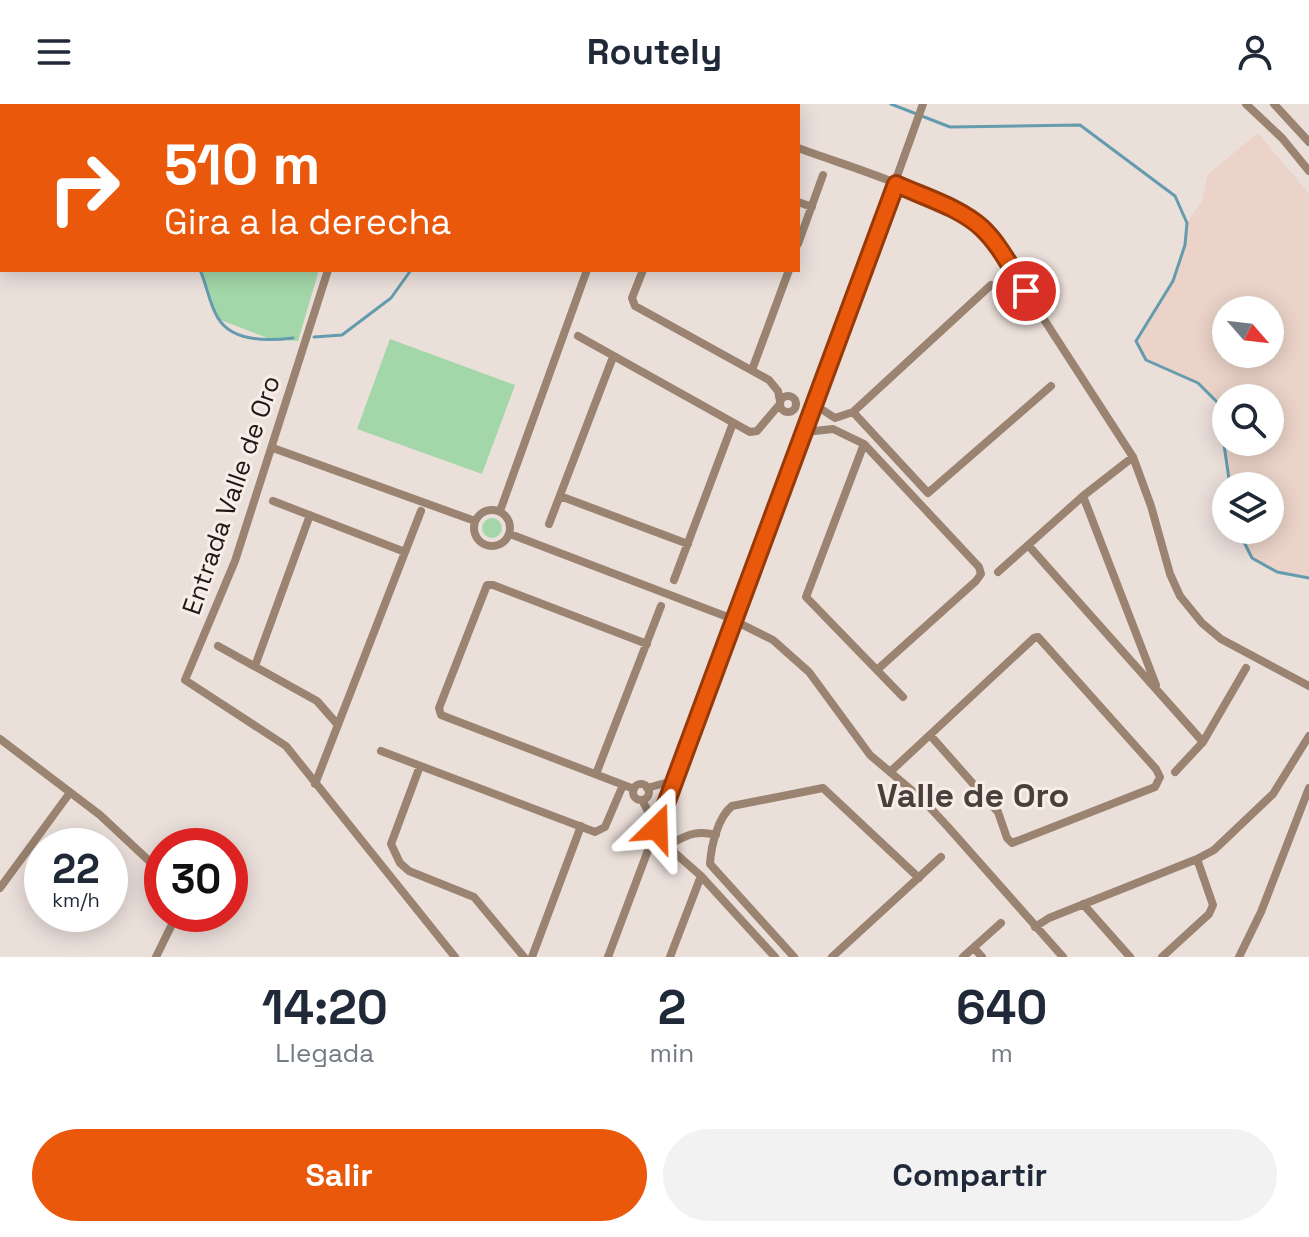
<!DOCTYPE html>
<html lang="es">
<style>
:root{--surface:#fff;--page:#f2f2f3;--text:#1f2937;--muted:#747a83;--accent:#ea580c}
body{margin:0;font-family:"Space Grotesk",sans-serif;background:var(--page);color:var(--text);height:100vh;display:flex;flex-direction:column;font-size:30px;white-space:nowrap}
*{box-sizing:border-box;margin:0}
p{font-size:26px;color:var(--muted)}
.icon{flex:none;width:44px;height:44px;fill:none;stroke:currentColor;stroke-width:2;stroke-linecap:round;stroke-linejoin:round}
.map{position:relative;height:853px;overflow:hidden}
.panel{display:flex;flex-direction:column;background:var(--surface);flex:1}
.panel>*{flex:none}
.top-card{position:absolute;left:0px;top:0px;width:800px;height:168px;box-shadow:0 4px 20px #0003;background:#ea580c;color:#fff;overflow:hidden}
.needle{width:52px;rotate:118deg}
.fabs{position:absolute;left:1212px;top:192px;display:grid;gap:16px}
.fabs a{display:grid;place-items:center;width:72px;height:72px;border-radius:50%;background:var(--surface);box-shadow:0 4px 20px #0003;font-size:40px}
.speed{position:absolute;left:24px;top:724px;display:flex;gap:16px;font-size:40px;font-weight:700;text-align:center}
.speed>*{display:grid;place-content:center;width:104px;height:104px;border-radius:50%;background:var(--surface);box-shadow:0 4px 20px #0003;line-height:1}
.speed small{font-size:20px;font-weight:400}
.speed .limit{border:12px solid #d22;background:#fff;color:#111}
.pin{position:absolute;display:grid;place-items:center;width:68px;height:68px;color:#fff;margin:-34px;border:4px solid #fff;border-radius:50%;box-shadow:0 2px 8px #0007}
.me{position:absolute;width:88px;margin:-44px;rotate:22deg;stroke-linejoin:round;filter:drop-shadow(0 0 6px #0008)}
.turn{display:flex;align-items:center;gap:28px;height:168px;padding:0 32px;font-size:36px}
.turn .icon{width:104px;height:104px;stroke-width:2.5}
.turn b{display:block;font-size:56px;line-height:68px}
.eta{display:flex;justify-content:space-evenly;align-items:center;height:136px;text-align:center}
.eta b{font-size:48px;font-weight:700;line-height:56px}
.primary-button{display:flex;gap:16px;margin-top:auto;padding:16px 32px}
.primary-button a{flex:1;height:92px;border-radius:48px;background:var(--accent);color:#fff;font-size:32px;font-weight:700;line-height:92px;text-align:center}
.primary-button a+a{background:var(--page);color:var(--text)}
header{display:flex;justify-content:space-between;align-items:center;height:104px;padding:0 32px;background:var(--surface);font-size:36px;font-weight:700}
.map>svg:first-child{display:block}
.education{fill:#ebd3c9;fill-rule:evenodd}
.green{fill:#a3d7a9}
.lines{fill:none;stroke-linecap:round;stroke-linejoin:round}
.stream{stroke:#649cae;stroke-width:3}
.minor{stroke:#9a8370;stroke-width:8}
.route-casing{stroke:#983908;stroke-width:20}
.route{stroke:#ea580c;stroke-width:14}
.labels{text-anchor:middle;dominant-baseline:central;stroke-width:6;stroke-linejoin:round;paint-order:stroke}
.street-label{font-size:26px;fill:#1d1917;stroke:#f9ede7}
.district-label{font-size:34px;font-weight:bold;fill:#493f3b;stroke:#f9ede7}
</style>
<header><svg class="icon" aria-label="menu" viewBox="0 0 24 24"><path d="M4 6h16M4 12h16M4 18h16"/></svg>Routely<svg class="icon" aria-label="person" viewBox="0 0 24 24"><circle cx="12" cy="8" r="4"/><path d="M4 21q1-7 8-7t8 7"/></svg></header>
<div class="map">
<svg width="1309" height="853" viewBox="0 0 1309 853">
<rect width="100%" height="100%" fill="#ebdfda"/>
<path class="education" d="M1258,29L1309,90V474L1277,468L1252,454L1238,426H1270V382H1230L1217,299L1198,279L1146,256L1136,237L1178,167L1185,141L1187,119L1202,97L1208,70ZM1226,206H1270V250H1226ZM1226,294H1270V338H1226Z"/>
<path class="green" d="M0,0H230L233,2H2V27Z
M396,0H522L396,2Z
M200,166H319L298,237L270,235L218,215Z
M390,235L515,281L482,370L357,325Z
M482 424a10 10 0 1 1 20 0a10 10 0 1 1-20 0Z"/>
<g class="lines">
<path class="stream" d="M891,0L950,23L1080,21L1175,92L1187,119L1185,141L1173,177L1136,237L1146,256L1198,279L1218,299L1230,382
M592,2L594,0
M0,36H2
M200,166C207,181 209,200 218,214C232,238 269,237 293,234
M314,233L342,231L391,194L411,166
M1238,426L1252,454L1277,468L1309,474"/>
<path class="minor" d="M250,0L253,2
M280,0L283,2
M1246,0L1282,34L1309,67
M1274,0L1309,38
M292,2V0
M364,2L365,0
M383,2V0
M798,44C857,66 952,91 994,138L1133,353L1151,402L1170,470L1180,492L1202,519L1221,535L1309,582
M798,98L812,103
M798,140L823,71
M328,166L235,457L185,576L286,642L455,853
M643,166L632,194L635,202L769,276L778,287L780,297
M578,232L750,328L757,327L779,301
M752,266L789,166
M780 300a8 8 0 1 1 16 0a8 8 0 1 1-16 0Z
M815,301L835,314L853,308L991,181
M853,308L928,389L1051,282
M805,328L833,325L864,340L979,463L981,470L976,477L878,565
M864,340L806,493L903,593
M273,344L475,417
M560,392L688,440
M1083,392L1156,581
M273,397L405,448
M474 424a18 18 0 1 1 36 0a18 18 0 1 1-36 0Z
M500,407L587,166
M549,420L613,253
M510,430L725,512L773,536L809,568L870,651L922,695L948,723L1063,853
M1028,441L1203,638
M998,468L1083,392L1133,353
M674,476L733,319
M218,542L317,597L338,621
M255,562L310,411
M0,635L100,711L162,769
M381,647L595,728L605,723L623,681
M420,662L391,740L400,759L409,767L474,793L524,853
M890,668L1034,534L1038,533L1156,665L1160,673L1155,683L1012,739L1007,734L998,708L930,631
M1175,668L1203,638L1246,564
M596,670L661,502
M315,680L421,407
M633 688a8 8 0 1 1 16 0a8 8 0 1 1-16 0Z
M647,684L676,676
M634,685L441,611L439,604L487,481H493L647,540
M642,696L657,724L666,731L675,749L701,772L775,853
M650,744C677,745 683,722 716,731
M0,784L69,690
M1083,800L1130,853
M1035,823L1049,814L1197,755L1214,746L1273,690L1309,632
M974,844L982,853
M156,853L177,810
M532,853L581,722
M608,853L815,301L923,0
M670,853L701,772
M794,853L710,760C711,742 718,713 732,702L823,684L919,774
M832,853L941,753
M963,853L1001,819
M1162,853L1209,810L1213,801L1197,755
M1239,853L1261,808L1309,684"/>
</g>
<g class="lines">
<defs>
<path id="route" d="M657,724L896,80C924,93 959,103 982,124C1000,141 1012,166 1026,187"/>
</defs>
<use href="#route" class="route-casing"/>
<use href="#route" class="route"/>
</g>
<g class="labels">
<g class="street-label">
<text transform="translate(231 391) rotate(-71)">Entrada Valle de Oro</text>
</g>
<g class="district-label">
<text x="973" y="691">Valle de Oro</text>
</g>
</g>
</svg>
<div class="fabs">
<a><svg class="needle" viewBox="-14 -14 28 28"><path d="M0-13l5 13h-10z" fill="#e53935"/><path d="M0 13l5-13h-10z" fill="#747a83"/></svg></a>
<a><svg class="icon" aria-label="search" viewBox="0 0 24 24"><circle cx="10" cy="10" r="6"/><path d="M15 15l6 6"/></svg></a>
<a><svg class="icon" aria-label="layers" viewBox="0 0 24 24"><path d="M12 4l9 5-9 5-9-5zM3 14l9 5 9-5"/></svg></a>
</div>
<div class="speed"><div>22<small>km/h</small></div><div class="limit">30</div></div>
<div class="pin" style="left:1026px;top:187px;background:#d93025"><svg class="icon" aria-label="arrive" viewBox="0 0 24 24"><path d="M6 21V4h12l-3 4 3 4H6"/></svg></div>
<svg class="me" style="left:657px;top:724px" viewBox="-20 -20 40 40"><path d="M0-17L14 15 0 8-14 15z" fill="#ea580c" stroke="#fff" stroke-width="4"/></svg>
<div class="top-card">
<div class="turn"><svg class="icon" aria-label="right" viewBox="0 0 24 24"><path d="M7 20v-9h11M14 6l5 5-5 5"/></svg><div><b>510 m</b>Gira a la derecha</div></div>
</div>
</div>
<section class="panel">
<div class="eta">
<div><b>14:20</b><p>Llegada</p></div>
<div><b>2</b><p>min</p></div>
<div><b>640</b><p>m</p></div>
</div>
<div class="primary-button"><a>Salir</a><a>Compartir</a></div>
</section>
